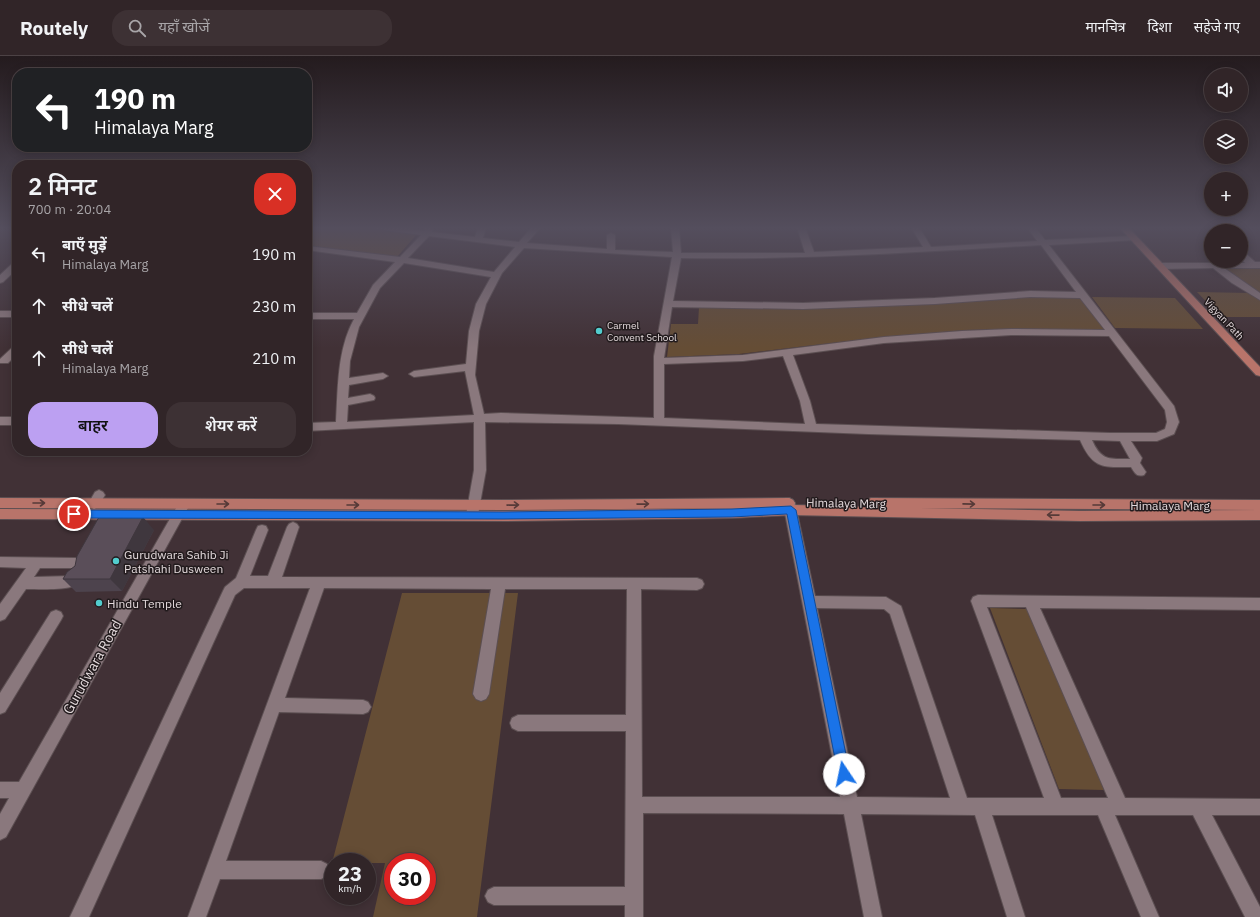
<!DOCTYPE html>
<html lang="hi">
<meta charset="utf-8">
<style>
:root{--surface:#312528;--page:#3d3134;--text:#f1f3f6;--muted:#a8a5a8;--line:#4c4245;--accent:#bca0f2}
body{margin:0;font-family:"IBM Plex Sans","Noto Sans Devanagari",sans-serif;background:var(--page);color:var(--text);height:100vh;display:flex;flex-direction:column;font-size:15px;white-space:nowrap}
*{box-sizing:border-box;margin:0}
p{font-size:13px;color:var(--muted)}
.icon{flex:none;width:22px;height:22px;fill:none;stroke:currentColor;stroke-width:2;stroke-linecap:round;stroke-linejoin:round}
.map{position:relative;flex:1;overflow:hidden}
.side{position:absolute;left:12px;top:104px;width:300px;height:296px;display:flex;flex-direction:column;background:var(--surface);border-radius:16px;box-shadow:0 2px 10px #0003,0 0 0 1px var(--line)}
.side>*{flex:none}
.hud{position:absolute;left:12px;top:12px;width:300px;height:84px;border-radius:16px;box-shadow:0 2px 10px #0003,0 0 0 1px var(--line);background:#202124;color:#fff;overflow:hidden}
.tools{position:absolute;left:1204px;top:12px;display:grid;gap:8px}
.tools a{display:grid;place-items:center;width:44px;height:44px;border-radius:50%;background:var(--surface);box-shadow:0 2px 10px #0003,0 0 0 1px var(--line);font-size:20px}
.speed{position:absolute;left:324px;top:797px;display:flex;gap:8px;font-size:20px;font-weight:700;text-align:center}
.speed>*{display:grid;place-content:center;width:52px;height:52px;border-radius:50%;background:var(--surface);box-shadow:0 2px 10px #0003,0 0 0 1px var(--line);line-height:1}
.speed small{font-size:10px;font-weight:400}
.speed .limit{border:6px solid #d22;background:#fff;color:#111}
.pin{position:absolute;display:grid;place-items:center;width:34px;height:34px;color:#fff;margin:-17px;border:2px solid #fff;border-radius:50%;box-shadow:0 1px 4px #0007}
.me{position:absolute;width:44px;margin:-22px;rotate:349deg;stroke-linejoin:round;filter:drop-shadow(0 0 3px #0008)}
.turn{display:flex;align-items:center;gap:14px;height:84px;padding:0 16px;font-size:18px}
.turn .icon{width:52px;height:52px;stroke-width:2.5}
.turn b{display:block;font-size:28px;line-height:34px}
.round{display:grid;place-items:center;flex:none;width:42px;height:42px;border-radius:16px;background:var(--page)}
.overview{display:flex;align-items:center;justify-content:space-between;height:68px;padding:0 16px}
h1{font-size:24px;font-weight:600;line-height:30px}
.button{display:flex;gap:8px;margin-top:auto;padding:8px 16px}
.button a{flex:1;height:46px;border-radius:16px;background:var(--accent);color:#111;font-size:16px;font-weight:600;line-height:46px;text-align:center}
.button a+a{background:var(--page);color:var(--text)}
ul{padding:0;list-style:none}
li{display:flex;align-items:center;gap:12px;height:52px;padding:0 16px}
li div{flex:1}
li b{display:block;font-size:15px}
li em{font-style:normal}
header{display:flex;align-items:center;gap:24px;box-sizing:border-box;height:56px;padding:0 20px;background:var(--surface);border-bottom:1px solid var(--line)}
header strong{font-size:19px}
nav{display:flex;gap:22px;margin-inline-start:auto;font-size:14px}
.search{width:280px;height:36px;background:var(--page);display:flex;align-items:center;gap:10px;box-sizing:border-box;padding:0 14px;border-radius:16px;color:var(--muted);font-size:15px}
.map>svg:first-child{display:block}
.green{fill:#654d35;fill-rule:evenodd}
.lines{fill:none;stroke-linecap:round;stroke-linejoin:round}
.minor-casing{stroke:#5c4f52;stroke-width:2}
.major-casing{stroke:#5c4f52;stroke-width:2}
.minor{fill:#8a787d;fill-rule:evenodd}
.major{fill:#b8746a;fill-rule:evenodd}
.wall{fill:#4d434d}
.shaded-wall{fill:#3f373e}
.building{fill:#5a4e59;stroke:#3f373e}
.oneway{stroke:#563a38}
.route{fill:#1a73e8;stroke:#114b97}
.poi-dot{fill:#52cdce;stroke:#221b1d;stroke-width:1.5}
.labels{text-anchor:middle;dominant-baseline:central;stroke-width:3;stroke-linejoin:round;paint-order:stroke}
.far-street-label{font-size:10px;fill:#e4dadc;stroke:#221b1d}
.far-poi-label{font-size:10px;fill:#e4dadc;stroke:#221b1d;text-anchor:start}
.street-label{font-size:12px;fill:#e4dadc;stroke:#221b1d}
.poi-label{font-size:12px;fill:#e4dadc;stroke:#221b1d;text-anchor:start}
.near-street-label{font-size:14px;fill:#e4dadc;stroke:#221b1d}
</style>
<header>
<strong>Routely</strong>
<div class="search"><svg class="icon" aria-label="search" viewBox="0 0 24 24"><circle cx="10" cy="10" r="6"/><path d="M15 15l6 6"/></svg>यहाँ खोजें</div>
<nav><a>मानचित्र</a><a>दिशा</a><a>सहेजे गए</a></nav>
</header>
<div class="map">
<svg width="1260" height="861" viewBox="0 0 1260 861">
<rect width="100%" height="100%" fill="#413136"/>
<path class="green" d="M307,171H363L417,178L397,201L307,189Z
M1260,210V237L1221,211Z
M1197,236L1250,237L1260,244V261H1221Z
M1031,240L1080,241L1106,275L1013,273L967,274L882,281L739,298L667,301L671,268H698L699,251Z
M1092,241L1175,242L1203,273L1115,272Z
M402,537H518L477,861H373L385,807H332ZM393,806H427V840H393Z
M990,552L1028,553L1104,734L1059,733Z"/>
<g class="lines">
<defs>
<path id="minor" d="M373,171H399L424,175L425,171H433L432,176L475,181L478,171H486L483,182L519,186L532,171H541L527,187L607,193V179L611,177L615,179V194L673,196L671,171H679L681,197H805L797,171H805L814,196L923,191L911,171H919L931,191L1037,185L1027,171H1035L1045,184L1133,180H1136V184L1049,189L1174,350L1179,366L1174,378L1157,385H1131L1142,402L1140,407L1146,416L1144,419C1136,421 1135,417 1131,411C1102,411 1093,413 1080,384L868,378L618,368L485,366L486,414L478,459L476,462L472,464L468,462L466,459L474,414V366L307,375V367L336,366C338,332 337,294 354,263H307V257H357L373,229L395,206L307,194V190L400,201L421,179L377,173ZM429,180L515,191L494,216L408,202ZM1041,189L1076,236L1030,235L935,242L803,247L673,245L681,202C801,204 921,196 1041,189ZM524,192L672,201L654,300V362L501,357L484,358L475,319L479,275L486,248L502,217ZM404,207L491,221L476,248L469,275L466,308L414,315L409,318L414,321L465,315L474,359L347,366L348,349L374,344L375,342L374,340L370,338L348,342L349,329L383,323L388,320L383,317L349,322L350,305L359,271L380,232ZM1030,241L1080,242L1105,274L1011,273L962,275L884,281L743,299L664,302L672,251L803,253L935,248ZM1011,279L1109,280L1165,354L1167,366L1165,373L1156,377H1110L816,368L810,345L793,299L884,287ZM783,300L800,345L805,368L664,362V308L743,305ZM1092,384L1120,385L1130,403C1110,403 1101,405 1092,384Z
M1208,171H1217L1220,175H1211Z
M1241,195L1244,196L1255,206H1260V212H1224L1260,237V244L1232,227L1213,212L1159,213L1155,210L1159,207H1245L1241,203Z
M17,205V213L3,226L0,227V219L14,206Z
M0,255H17V261H0Z
M17,289V298L8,307H0V303L14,290Z
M0,361H17V369H0Z
M99,434L103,436L105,439L98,451L94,453L90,451L88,448L95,436Z
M789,442L793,444L795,447L815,540L886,541L901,550L967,742H1044L971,545L973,541L978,539L1260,542V554L1040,552L1125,742L1260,743V759H1212L1260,851V861H1245L1193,759H1115L1159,861H1141L1098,759H992L1025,861H1007L975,759L861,758L882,861H864L844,758L643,757V861H625V849H494L488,846L485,840L488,834L494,831H625L626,675H518L512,672L510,667L512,662L518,659H626L627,533H505L489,638L486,643L481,645L476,643L473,638L491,533L324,532L285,642L363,644L368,646L371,651L368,656L363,658L279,656L226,805H321L327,808L330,814L327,820L321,823H220L206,861H188L310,532H244L235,539L89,861H70L223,535L225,531L236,522L256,474L258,470L262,469L266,470L268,474L250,520H268L287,471L289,468L293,466L297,468L299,471L282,521L697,522L702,524L704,528L702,532L697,534L641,533L642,741H840L783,447L785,444ZM987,551H1026L1108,742H1061ZM817,552L884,553L890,558L950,742L857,741Z
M183,445L187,447L189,450L6,781L0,784V758L9,742H0V726H19L179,447Z
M0,501L75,502C81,504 87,506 88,513C89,539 42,532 26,533L5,563L0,565V548L26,512L0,511ZM40,512H73L74,516L71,520L34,521Z
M56,554L61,556L63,560L61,564L5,656L0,658V637L51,556Z"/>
<path id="major" d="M1119,171H1128L1260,311V320L1256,319Z
M0,442L503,444L789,442L793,444L795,447L794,449L868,451L865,447L867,444L871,442L1260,444V454L919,452L1080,455L1260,454V464L1080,465L791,459L732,462L503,465L0,463V453L503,455L736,452L503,454L0,452Z"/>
</defs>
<use href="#minor" class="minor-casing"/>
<use href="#major" class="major-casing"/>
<use href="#minor" class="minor"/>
<use href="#major" class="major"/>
</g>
<path class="wall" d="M154,474L122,535L76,536L63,523Z"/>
<path class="shaded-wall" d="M143,461L154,474L122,535L110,523Z"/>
<path class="building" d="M99,461H143L110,523H63L67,516L75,510L77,500Z"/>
<defs><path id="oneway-shaft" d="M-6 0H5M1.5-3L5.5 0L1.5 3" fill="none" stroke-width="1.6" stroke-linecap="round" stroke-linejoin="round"/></defs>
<g class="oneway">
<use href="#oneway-shaft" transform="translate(39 447)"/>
<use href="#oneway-shaft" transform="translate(223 448)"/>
<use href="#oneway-shaft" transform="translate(643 448) rotate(-1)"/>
<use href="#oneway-shaft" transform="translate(969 448) rotate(1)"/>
<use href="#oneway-shaft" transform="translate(353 449)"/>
<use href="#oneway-shaft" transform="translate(513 449) rotate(-1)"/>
<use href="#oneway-shaft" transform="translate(1099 449)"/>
<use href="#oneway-shaft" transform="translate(1053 459) rotate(-179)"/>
</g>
<linearGradient id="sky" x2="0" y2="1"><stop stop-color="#241b1e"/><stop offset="0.59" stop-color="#544e5d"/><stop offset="1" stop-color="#544e5d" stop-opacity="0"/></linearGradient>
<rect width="1260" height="292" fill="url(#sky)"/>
<path class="route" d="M791,450L796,454L850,718L849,723L844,725L840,723L838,718L787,458L732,461L503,463L74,462L69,458L74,454L503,456L732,453Z"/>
<g class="poi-dot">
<circle cx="599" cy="275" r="4"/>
<circle cx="116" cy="505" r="4"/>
<circle cx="99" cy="547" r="4"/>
</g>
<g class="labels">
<g class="far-street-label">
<text transform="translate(1224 263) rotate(47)">Vigyan Path</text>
</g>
<g class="far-poi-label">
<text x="607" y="269">Carmel<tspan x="607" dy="12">Convent School</tspan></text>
</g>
<g class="street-label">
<text transform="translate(846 447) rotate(1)">Himalaya Marg</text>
<text x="1170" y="449">Himalaya Marg</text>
</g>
<g class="poi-label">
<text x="124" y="498">Gurudwara Sahib Ji<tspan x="124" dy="14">Patshahi Dusween</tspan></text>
<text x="107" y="547">Hindu Temple</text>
</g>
<g class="near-street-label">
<text transform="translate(92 611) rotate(-61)">Gurudwara Road</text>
</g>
</g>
</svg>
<div class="tools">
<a><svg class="icon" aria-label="sound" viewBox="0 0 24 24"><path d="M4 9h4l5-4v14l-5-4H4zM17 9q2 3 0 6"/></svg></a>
<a><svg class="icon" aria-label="layers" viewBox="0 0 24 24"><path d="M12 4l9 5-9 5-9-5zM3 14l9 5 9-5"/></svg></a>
<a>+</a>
<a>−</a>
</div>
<div class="speed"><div>23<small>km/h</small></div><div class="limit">30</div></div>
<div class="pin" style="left:74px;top:458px;background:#d93025"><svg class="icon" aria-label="arrive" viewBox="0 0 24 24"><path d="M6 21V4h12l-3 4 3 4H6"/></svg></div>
<svg class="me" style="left:844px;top:718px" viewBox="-20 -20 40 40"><circle r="19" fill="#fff"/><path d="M0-13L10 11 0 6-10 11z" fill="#1a73e8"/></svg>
<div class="hud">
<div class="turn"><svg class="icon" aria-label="left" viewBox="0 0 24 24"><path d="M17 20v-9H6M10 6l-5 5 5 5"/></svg><div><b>190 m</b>Himalaya Marg</div></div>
</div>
<section class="side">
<div class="overview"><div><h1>2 मिनट</h1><p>700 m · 20:04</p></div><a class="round" style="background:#d93025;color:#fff"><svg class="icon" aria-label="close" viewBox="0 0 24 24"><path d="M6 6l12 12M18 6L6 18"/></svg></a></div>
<ul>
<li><svg class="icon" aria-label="left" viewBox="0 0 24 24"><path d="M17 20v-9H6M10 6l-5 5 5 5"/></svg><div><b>बाएँ मुड़ें</b><p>Himalaya Marg</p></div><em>190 m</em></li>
<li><svg class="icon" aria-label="ahead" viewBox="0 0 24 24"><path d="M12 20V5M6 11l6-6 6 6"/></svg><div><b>सीधे चलें</b></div><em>230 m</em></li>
<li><svg class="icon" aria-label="ahead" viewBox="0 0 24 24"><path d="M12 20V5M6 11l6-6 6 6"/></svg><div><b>सीधे चलें</b><p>Himalaya Marg</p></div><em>210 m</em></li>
</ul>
<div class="button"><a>बाहर</a><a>शेयर करें</a></div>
</section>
</div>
